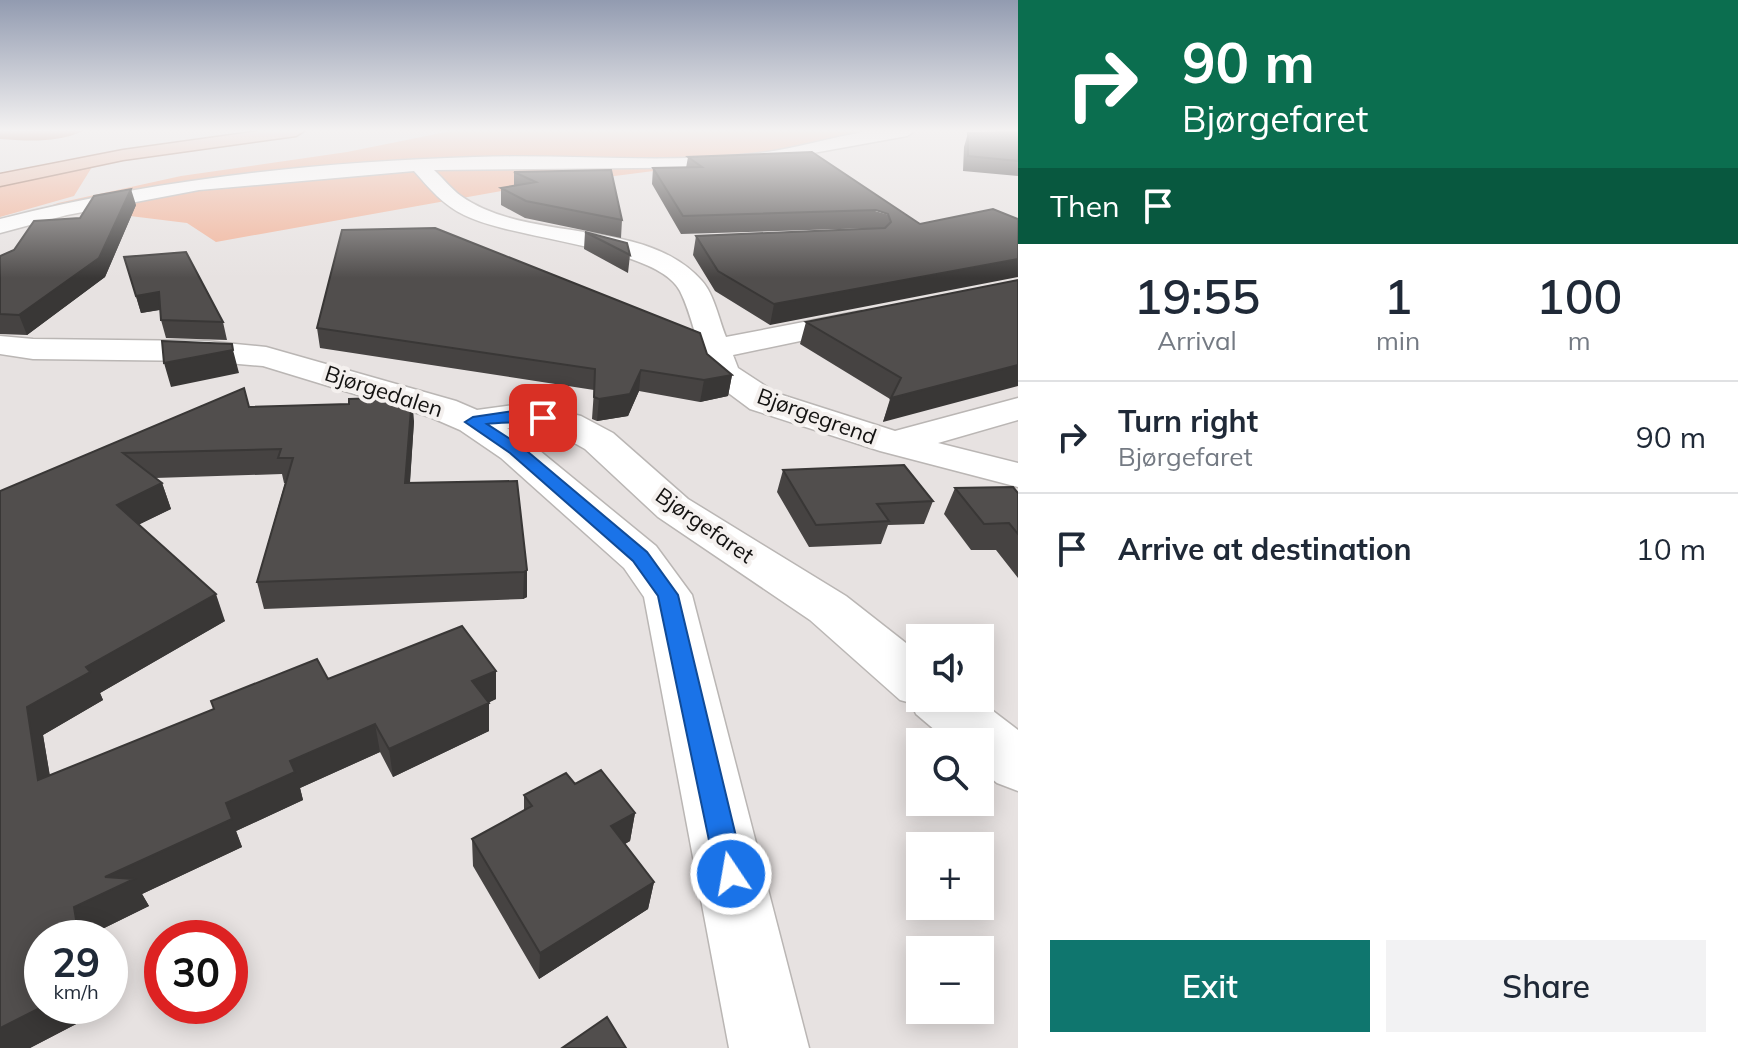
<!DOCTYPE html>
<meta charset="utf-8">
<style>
:root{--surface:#fff;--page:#f2f2f3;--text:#1f2937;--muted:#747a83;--line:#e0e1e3;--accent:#0f766e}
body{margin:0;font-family:Mulish,sans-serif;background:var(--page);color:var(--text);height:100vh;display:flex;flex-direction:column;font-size:30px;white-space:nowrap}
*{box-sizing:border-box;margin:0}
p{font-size:26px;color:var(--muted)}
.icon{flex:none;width:44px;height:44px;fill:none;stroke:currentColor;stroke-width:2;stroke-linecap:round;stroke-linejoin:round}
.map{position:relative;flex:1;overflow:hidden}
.side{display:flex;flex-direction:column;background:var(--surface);width:720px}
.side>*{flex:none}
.banner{background:#0b6e4f;color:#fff;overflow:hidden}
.tools{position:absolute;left:906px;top:624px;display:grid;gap:16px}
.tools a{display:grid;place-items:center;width:88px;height:88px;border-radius:0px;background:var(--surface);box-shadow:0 4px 20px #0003;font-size:40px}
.speed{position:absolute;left:24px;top:920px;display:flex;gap:16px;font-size:40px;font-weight:700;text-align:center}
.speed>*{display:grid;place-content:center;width:104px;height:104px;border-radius:50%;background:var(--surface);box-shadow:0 4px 20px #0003;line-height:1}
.speed small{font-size:20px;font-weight:400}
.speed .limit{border:12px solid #d22;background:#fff;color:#111}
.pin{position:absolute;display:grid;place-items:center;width:68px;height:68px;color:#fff;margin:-34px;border-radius:16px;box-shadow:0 4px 12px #0006}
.me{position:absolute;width:88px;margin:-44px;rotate:348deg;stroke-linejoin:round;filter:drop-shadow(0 0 6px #0008)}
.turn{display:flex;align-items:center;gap:28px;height:168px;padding:0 32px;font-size:36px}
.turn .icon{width:104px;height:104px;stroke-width:2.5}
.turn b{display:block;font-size:56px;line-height:68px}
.then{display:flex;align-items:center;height:76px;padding:0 32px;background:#0003;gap:16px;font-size:30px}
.eta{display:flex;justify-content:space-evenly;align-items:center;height:136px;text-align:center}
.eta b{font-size:48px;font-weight:600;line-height:56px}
.button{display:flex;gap:16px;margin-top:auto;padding:16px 32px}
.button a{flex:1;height:92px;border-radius:0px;background:var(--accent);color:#fff;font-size:32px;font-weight:600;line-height:92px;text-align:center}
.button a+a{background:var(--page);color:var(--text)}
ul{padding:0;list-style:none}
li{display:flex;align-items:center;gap:24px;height:112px;padding:0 32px;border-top:2px solid var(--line)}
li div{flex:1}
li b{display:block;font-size:30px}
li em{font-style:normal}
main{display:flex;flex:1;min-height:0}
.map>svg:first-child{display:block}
.green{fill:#f1b298}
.water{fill:#b2765c}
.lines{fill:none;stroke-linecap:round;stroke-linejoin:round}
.minor-casing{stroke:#bab6b4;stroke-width:3}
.major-casing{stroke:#966651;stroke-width:3}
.minor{fill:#fff;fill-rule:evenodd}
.major{fill:#ebbeab;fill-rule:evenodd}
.wall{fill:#464342}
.shaded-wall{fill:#393736}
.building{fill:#514e4d;stroke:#393736;stroke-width:2}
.route{fill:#1a73e8;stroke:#114b97;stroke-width:2}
.labels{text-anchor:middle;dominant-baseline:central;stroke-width:8;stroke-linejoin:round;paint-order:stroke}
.street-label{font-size:22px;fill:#131211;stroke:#f4f0ee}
</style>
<main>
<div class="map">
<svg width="1018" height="1048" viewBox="0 0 1018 1048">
<rect width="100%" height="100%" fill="#e7e2e1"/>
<path class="green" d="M451,131H885L762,157L507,190L216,242L187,223L73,209L0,224L58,203L181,176L347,152Z
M92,167L74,196L0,217V187Z"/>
<path class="water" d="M0,131H83C57,143 28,141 0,139Z"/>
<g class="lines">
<defs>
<path id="minor" d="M867,131H915L907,136L736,167L434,170C443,178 451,189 461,196C529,244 645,216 702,281C714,294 719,320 726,337L861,311L872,314L876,320L872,326L733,355L738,368L776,393L895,431L1018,398V420L938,443L1018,463V487L880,451L750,409L711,380L706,373C698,347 692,315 680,291C657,246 513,240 464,215C443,205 429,188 414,171L199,190L67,215L0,233V219C156,179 314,162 475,157C563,154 653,163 742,155C784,152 825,139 867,131Z
M0,336L33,339L204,341L266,347L456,401L477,410L514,405L543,407L581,416L613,433L688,499L846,596L920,654V698H976L1018,730V791L997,783L980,769V742H949L916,714L911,703L900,700L810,620L658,517L585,449L555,432L507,428L529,442L656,546L692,595L809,1048H729L644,597L624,568L501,458L460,430L430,417L263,366L204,361L33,359L0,354Z"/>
<path id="major" d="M259,131H304L296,136L123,160L0,186V174L123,150Z"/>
</defs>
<use href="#minor" class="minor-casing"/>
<use href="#major" class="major-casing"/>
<use href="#minor" class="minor"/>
<use href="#major" class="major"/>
</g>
<path class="wall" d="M1018,132V176L963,171L964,147L968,133Z
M688,157L920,224L770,325L715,291L693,255L696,236L872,228L681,234L652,184L653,168H686Z
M514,172L622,220L621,238L525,218L501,205V188L514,186Z
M136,205L105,277L27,335L0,334V256L80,218Z
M585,232L630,255L628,273L584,249Z
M124,257L223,322L227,340L166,338L161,320L160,310L141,313Z
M1018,280L883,422L890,399L800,344L806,322Z
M317,328L707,354L732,375L728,396L700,402L639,391L628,416L597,421L592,419L594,390L320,348Z
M249,407L414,421L410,483L527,570V597L523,599L264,609L257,582L285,483H284L282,474L155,478L162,483L171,509L139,524L225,621L100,693L103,700L43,735L50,776L328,679L496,671V699L488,703L489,731L393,777L380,752L300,788L303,800L236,831L242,847L142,894L149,906L92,934V938H42V1006H105V1009L30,1048H0V491Z
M783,470L933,501L924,524L888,525L881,544L809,547L777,492Z
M955,488L1018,493V578L996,550H971L944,514Z
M575,784L635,813L630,841L625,844L654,882L648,909L539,979L473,866L472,839L524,811V795Z"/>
<path class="shaded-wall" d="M131,189L136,205L105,277L27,335L19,315Z
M1018,259V277L770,325L774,304Z
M159,292L164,309L141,313L136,296Z
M233,350L239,373L171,387L164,363Z
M1018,365V386L883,422L891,398Z
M641,370L639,391L628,416L597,421L599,399Z
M732,375L728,396L700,402L704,380Z
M412,397L414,421L408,509L405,483Z
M162,483L171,509L126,531L117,505Z
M527,570V597L523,599L524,572Z
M216,594L225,621L100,693L103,700L43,735L55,808L38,780L27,707L86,667Z
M496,671V699L473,709L472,681Z
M489,703V731L393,777L389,749Z
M375,724L380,752L300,788L303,800L236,831L242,847L142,894L149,906L92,934V938H79L74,907L105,877L226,803L290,761Z
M635,813L630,841L607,854L611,826Z
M654,882L648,909L539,979L540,953Z
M44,1006H105V1009L30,1048H0V1028Z"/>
<path class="building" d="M1018,132V161L968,156V133Z
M812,152L920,224L993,209L1018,219V259L774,304L718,271L696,236L885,228L891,222L888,214L876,210L683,216L653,168L702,167L688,157Z
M611,170L622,220L526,201L501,188L536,182L514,172Z
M131,189L99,258L19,315L0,314V256L14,250L34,221L80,218L94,196Z
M435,228L700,333L707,354L732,375L704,380L641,370L630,394L599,399L594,397L595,369L317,328L342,230Z
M585,232L627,243L630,255Z
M186,252L223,322L161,320L159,292L136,296L124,257Z
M1018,280V365L891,398L901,378L806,322Z
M162,341L232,344L233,350L164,363Z
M244,388L249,407L349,404V399L412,397L405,483L517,481L527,570L524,572L257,582L293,458H278L281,449L123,453L162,483L117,505L216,594L86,667L90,672L27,707L38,780L214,709L211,701L317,659L328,679L462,626L496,671L472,681L489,703L389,749L375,724L290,761L295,772L226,803L232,819L105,877L134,879L74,907L79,938H42V1006H44L0,1028V491Z
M904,465L933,501L877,504L889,521L816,525L783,470Z
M1013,487L1018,493V534L1009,523L984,524L955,488Z
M601,770L635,813L611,826L654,882L540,953L472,839L532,806L524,795L566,773L575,784Z
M607,1017L626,1048H562Z"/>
<linearGradient id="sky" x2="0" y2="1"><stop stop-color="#929bb0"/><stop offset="0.47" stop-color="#f4f2f2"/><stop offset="1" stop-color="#f4f2f2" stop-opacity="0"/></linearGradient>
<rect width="1018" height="278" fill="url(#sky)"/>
<path class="route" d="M514,411L543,414L550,418C544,423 501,422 487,424L521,446L647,552L678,595L745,874L741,883L731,887L721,883L716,874L658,596L633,561L510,453L465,422L473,417Z"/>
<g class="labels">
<g class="street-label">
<text transform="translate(384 391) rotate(18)">Bjørgedalen</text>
<text transform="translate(817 416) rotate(20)">Bjørgegrend</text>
<text transform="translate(705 525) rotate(35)">Bjørgefaret</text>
</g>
</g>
</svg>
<div class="tools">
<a><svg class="icon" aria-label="sound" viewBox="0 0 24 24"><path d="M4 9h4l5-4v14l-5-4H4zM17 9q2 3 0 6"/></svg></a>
<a><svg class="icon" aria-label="search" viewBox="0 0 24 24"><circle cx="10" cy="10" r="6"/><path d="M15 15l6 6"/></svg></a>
<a>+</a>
<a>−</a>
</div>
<div class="speed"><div>29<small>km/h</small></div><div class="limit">30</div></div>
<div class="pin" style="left:543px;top:418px;background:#d93025"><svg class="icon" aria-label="arrive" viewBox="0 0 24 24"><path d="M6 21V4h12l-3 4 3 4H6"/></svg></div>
<svg class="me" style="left:731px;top:874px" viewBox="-20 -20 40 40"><circle r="17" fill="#1a73e8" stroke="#fff" stroke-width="3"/><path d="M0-11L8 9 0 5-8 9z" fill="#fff"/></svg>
</div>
<section class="side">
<div class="banner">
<div class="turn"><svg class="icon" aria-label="right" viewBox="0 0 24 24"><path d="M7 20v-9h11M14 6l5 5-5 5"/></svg><div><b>90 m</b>Bjørgefaret</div></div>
<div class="then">Then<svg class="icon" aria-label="arrive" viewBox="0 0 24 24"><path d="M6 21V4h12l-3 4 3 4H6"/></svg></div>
</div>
<div class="eta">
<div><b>19:55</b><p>Arrival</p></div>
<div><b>1</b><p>min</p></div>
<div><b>100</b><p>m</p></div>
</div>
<ul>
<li><svg class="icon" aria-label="right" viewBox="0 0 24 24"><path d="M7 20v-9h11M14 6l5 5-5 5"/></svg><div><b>Turn right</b><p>Bjørgefaret</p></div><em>90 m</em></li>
<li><svg class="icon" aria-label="arrive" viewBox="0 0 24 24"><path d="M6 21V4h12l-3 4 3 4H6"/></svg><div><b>Arrive at destination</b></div><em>10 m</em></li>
</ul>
<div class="button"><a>Exit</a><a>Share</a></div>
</section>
</main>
